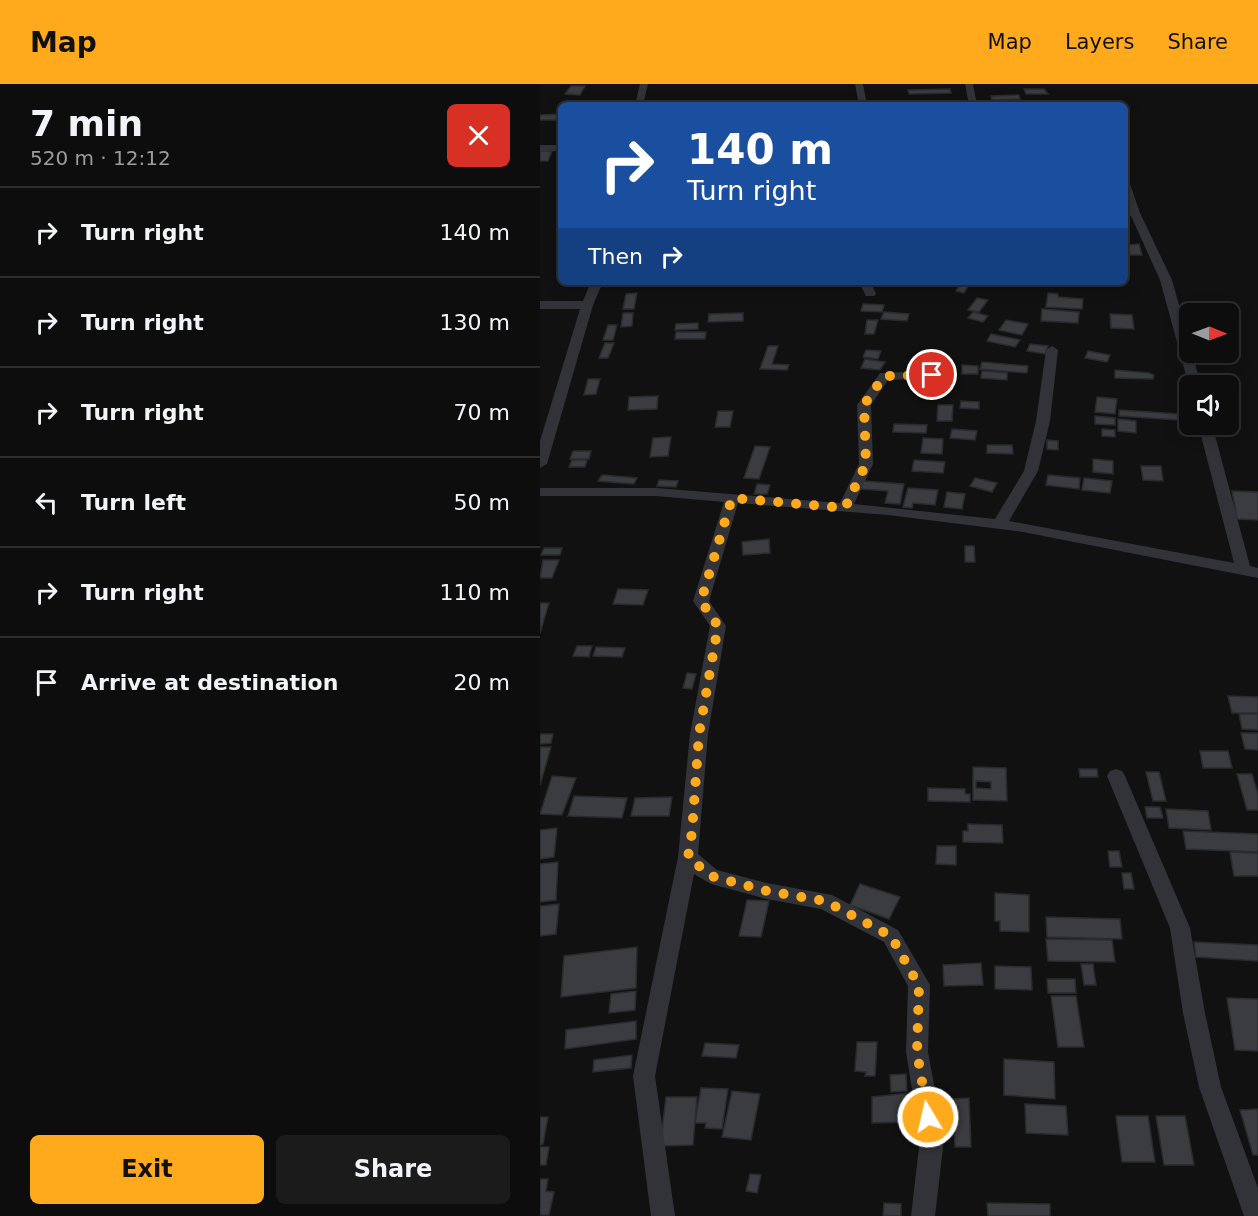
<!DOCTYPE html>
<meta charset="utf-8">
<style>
:root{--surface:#0d0d0e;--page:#1b1b1c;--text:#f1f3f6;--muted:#9a9c9e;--line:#2d2d2e;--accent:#ffaa1c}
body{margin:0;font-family:"DejaVu Sans",sans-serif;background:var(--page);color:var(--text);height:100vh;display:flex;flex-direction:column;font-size:22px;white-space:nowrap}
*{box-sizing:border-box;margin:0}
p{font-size:20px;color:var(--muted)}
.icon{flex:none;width:33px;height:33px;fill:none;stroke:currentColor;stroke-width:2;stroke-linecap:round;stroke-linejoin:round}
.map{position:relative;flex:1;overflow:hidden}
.sheet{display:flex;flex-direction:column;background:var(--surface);width:540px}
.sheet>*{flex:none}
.top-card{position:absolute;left:18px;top:18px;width:570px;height:183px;border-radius:9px;box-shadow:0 3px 15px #0003,0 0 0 2px var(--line);background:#1a4fa0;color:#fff;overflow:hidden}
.needle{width:39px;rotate:91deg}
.controls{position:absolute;left:639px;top:219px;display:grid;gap:12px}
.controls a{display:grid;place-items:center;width:60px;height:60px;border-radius:9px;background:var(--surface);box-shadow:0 3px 15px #0003,0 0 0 2px var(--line);font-size:30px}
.pin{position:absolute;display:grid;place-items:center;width:51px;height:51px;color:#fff;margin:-26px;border:3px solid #fff;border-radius:50%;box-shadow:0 2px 6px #0007}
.me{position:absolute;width:66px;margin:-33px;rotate:351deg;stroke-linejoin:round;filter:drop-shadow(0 0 4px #0008)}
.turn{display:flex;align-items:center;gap:21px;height:126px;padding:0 30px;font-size:27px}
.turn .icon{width:78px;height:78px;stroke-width:2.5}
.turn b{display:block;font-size:42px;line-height:51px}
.then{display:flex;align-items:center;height:57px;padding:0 30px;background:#0003;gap:12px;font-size:22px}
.round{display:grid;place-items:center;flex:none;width:63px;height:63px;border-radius:9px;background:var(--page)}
.head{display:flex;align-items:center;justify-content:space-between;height:102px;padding:0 30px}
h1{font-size:36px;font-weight:700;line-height:45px}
.primary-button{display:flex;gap:12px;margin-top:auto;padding:12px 30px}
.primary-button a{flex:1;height:69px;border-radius:9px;background:var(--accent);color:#111;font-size:24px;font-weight:700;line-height:69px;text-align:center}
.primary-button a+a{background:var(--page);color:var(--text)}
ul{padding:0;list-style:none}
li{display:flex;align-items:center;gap:18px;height:90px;padding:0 30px;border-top:2px solid var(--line)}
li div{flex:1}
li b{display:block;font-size:22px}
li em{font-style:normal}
header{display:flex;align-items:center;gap:36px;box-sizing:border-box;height:84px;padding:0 30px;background:var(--accent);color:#111}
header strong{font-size:28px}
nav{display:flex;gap:33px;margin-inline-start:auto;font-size:21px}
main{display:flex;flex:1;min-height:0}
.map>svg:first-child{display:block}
.building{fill:#3a3c40;stroke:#2a2b2e;stroke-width:1.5;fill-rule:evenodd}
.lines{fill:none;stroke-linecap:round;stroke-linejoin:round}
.street{fill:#313338;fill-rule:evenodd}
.route{stroke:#ffaa1c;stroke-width:10;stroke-dasharray:0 18}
</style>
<header>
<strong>Map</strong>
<nav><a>Map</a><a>Layers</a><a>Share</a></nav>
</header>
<main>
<section class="sheet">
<div class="head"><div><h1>7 min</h1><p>520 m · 12:12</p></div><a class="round" style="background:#d93025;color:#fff"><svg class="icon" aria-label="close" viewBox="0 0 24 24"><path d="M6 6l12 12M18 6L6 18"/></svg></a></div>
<ul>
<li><svg class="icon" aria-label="right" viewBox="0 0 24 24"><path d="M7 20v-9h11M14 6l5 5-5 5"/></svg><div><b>Turn right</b></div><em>140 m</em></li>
<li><svg class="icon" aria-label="right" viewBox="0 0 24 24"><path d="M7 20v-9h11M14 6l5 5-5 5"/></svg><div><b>Turn right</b></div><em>130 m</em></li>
<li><svg class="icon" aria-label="right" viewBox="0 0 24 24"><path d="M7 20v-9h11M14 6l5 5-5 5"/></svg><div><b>Turn right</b></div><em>70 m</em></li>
<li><svg class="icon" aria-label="left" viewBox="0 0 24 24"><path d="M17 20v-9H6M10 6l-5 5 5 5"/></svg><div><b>Turn left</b></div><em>50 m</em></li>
<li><svg class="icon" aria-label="right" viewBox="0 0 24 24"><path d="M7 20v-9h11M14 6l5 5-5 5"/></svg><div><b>Turn right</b></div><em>110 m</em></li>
<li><svg class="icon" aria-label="arrive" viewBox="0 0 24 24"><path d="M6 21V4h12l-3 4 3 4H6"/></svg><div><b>Arrive at destination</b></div><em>20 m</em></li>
</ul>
<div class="primary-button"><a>Exit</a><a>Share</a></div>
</section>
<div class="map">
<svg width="718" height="1132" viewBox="0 0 718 1132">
<rect width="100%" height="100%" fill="#111112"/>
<path class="building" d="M31,2H45L40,11L25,10Z
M410,5L411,9L369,10L368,6Z
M484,5H504L508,10H486Z
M479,11L480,15L452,16L451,12Z
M21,30V36H0V31Z
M0,67H12L8,77H0Z
M599,160L602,171H588L585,161Z
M421,198H431L424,209L416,207Z
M97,209L94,225H83L86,210Z
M508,209L518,210V213L543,215L542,225L506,223Z
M437,214L448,216L439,228L428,226Z
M323,220L344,221L342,228L321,227Z
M502,225L539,228L538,239L501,237Z
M344,228L369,230L367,237L341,235Z
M433,228L448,232L443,238L428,234Z
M83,229H93L92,242L81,243Z
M203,229V237L168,238L169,230Z
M570,230L592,231L594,245L571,244Z
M327,236H338L334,250H325Z
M466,236L488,240L482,251L459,246Z
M158,239V245L135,246L136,240Z
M68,241H77L73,256H63Z
M136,248H166L165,255H135Z
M451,250L480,256L475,263L447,257Z
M65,259H74L68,274H59Z
M490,260L508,262L505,270L487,267Z
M228,262H238L232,280L249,281L247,286L220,285Z
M326,266L341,267L338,275L323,273Z
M548,267L570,271L567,278L545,274Z
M325,275L345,278L340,286L321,284Z
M442,278L488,282L487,289L440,285Z
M422,281L438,282V290H422Z
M575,286L609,289L614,291L613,295L575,294Z
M442,287L467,289V296L441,294Z
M48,295H60L56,310L44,311Z
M118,312L117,325L88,326L89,313Z
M557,313L577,315L575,330L555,328Z
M421,317L439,318V325L420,324Z
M398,321H413L412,337H397Z
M579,326L639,330V336L579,332Z
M178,327H193L190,343H175Z
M555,332L575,334V341L555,340Z
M578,335L596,337V349L578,347Z
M354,340L387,341L386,349L353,348Z
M412,345L437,347L435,356L410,354Z
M562,345L575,346V353L562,352Z
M131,353L128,372L110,373L113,354Z
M383,354L403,355L402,370L381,369Z
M507,356L518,357V366L507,365Z
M447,361H472L473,370L447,369Z
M215,362L230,363L219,395L204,394Z
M33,367H51L49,375H30Z
M553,375L573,377V390L553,388Z
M32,376H47L45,383H29Z
M374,376L405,378L403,389L372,387Z
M601,382H621L623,397L603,396Z
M62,391L97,394L94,400L58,397Z
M508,391L540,394L539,405L506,401Z
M435,394L457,399L452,408L430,402Z
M544,394L572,397L570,409L542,406Z
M119,396L138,397L136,403L117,402Z
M323,397L364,400L360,420L345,419L348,407L321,405Z
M217,400L230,401L227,410H214Z
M368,404L398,406L395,421L373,419L372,424L363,423Z
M692,407L718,408V436L697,435Z
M407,408L425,410L422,425L404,423Z
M229,455L230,469L203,471L202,458Z
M425,462H434L435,478H425Z
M4,464H22L20,471H1Z
M3,476H19L12,494H0Z
M78,505L108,506L103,521L73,520Z
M0,519H9L0,549Z
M37,562H52L49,573L33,572Z
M56,563L85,564L82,573L53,572Z
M147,589L156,590L152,605L143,604Z
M688,612L718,613V629H692Z
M699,630H718V646L702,645Z
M701,649H718V666L705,665Z
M0,650H13L11,659L0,660Z
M0,663H11L0,701Z
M660,667H688L692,684H663Z
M433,683L466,684L467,717L433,716ZM436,697L451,698V705L436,704Z
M539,685H557L558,693H540Z
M606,688H619L626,717H613Z
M697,690H712L718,710V726H707Z
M12,692L36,694L22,731L0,730Z
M388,704L425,705V710H430V718L388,717Z
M34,712L87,714L82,734L28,732Z
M132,713L129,732H91L95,714Z
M605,723H620L623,734H607Z
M626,725L668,727L671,746L629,744Z
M428,740L462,741L463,759L423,758V747H428Z
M17,744L14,773L0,775V746Z
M643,747L718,750V768L646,765Z
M397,762H416V781L396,780Z
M568,767H579L582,783H570Z
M690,768L718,769V792H694Z
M18,778L16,816L0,818V780Z
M582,789H591L594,805H584Z
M320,800L360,813L349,835L310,821Z
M455,809L489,811V848L460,847V837H455Z
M207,816L229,817L221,853L199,852Z
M19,820L16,850L0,852V822Z
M506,833L580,835L582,855L507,853Z
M506,855L572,856L575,878L508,877Z
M654,858L718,861V877L656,873Z
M97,863L96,904L21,913L24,872Z
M441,879L443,901L404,902L403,881Z
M541,880H553L556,901H544Z
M455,882L491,883L492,906L455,905Z
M507,895H535L536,909H508Z
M96,907L95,926L69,929L71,910Z
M511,912H536L544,963H518Z
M687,914L718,915V967L695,966Z
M96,937V955L25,965L26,946Z
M317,958H337L335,992H325L326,988L315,987Z
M165,959L199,961L196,974L162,972Z
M92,971L91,984L53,988L54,976Z
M464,975L514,978L515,1015L464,1011Z
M366,990L367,1007L351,1008L350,991Z
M161,1004L188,1005L182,1045L165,1044L166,1039H155Z
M192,1007L220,1010L211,1056L182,1053Z
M369,1009V1038L332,1039V1013Z
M126,1013H157L153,1061L120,1062Z
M429,1014L431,1063H415L413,1015Z
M485,1020L526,1022L528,1051L486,1049Z
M718,1025V1071H713L700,1026Z
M576,1032H608L615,1078H582Z
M616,1032H645L654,1081H624Z
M0,1033H8L3,1060L0,1061Z
M0,1063H9L6,1081H0Z
M210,1090L221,1091L217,1109L206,1107Z
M0,1095H8L6,1107L14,1108L9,1131H0Z
M344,1119L361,1120V1132H343Z
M447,1119L510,1120V1132H448Z"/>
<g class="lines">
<path class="street" d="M100,0H108L103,21H95Z
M315,0H323L327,21H319Z
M425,0H433L437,21H429Z
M0,61H21V67H0Z
M585,97L590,100L600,129L632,196L650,260V268H652L661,302H649L620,196L591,132H585V126H589L585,115Z
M51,198H63L53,221L7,380L0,384V357L40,225H0V217H43Z
M319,198H331L336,210L334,212H326Z
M512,262L518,266L510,337L498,387L469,437L694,479L658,340H672L710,482L718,484V494L483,448L348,431L198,419L169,517L186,542L168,650L158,770L177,786L227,799L292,811L358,846L390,901L388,968L404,1055L395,1132H371L380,1055L366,968L368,902L344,858L281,825L227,815L171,800L154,790L115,992L135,1132H111L93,992L138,773L150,650L170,542L153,517L184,418L116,412H0V404H116L300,419L319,380L317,321L340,289L392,287L396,288L398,291L396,294L348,296L331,321L333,380L314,420L455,435L484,387L496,337L506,266Z
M576,685L582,687L585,692L650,844L665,929L681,1003L718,1104V1132H704L659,1003L643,929L630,844L567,692L570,687Z"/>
</g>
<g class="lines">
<path class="route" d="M388,1033L377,968L379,902L351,852L285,817L227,807L171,792L148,773L152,748L159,650L178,542L161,517L192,414L305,424L326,380L324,321L344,292L392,291"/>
</g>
</svg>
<div class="controls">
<a><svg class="needle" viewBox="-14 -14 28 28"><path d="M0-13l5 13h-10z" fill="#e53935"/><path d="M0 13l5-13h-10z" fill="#9a9c9e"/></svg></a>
<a><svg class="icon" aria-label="sound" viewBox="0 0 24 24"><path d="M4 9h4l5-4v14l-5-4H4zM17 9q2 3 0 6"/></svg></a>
</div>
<div class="pin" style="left:392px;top:291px;background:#d93025"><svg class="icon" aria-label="arrive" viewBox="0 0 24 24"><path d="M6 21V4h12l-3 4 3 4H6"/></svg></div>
<svg class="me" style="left:388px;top:1033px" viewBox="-20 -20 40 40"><circle r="17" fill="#ffaa1c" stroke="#fff" stroke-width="3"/><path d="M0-11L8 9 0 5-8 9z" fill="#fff"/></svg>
<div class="top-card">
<div class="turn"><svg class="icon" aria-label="right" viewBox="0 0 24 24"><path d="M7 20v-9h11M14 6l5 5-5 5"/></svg><div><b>140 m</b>Turn right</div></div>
<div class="then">Then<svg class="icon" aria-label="right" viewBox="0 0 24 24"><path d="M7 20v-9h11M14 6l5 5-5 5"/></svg></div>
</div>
</div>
</main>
